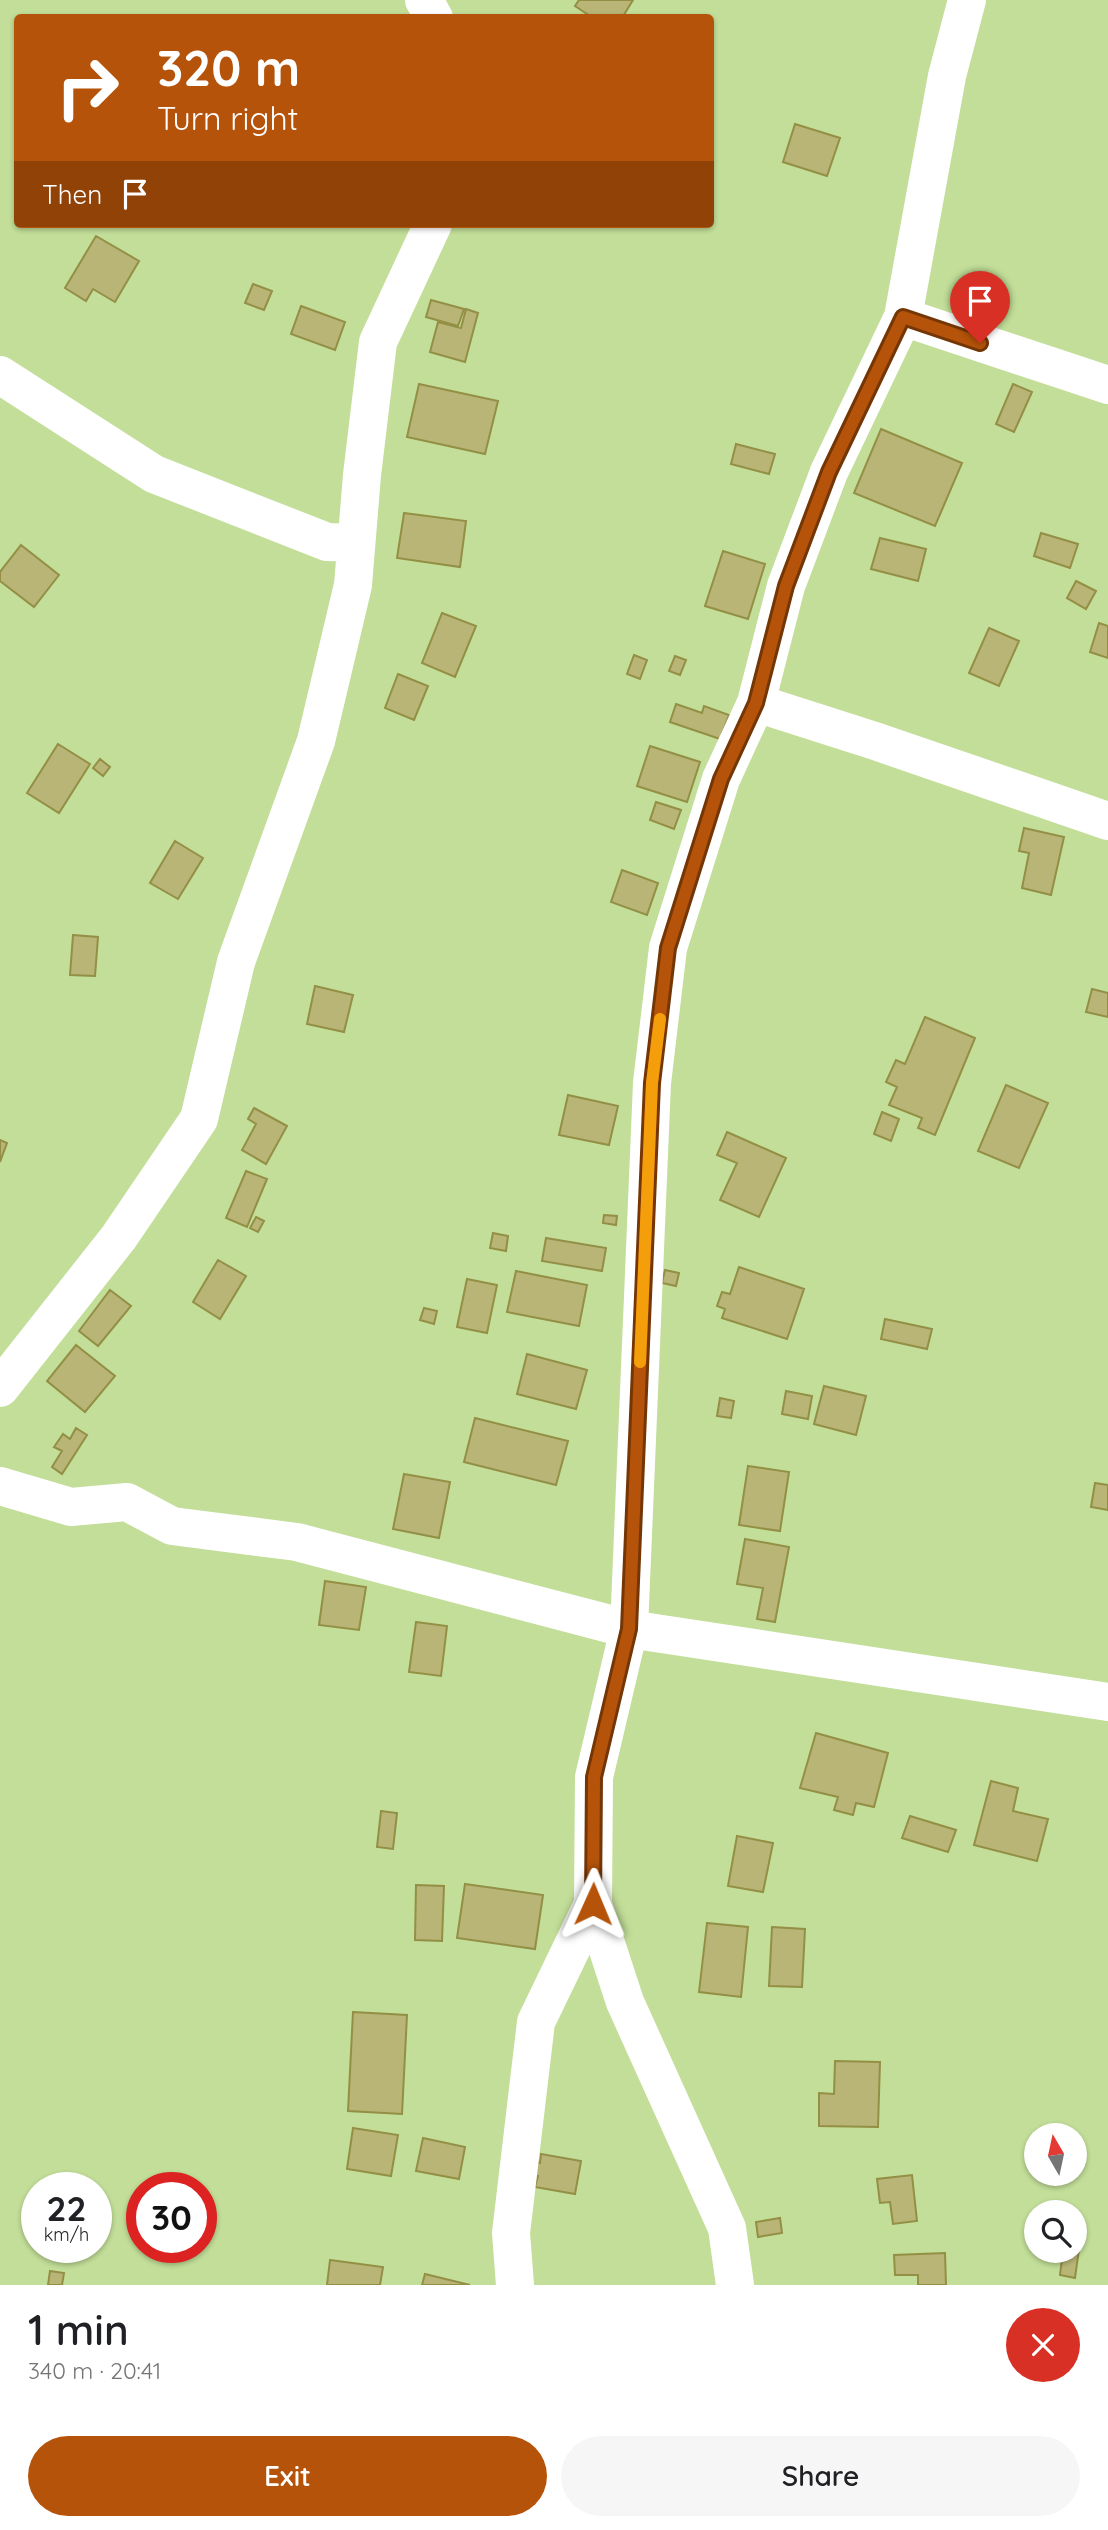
<!DOCTYPE html>
<meta charset="utf-8">
<style>
:root{--surface:#fff;--page:#f6f6f6;--text:#202124;--muted:#757577;--accent:#b45309}
body{margin:0;font-family:Quicksand,sans-serif;background:var(--page);color:var(--text);height:100vh;display:flex;flex-direction:column;font-size:26px;white-space:nowrap}
*{box-sizing:border-box;margin:0}
p{font-size:23px;color:var(--muted)}
.icon{flex:none;width:38px;height:38px;fill:none;stroke:currentColor;stroke-width:2;stroke-linecap:round;stroke-linejoin:round}
.map{position:relative;height:2285px;overflow:hidden}
.side{display:flex;flex-direction:column;background:var(--surface);flex:1}
.side>*{flex:none}
.banner{position:absolute;left:14px;top:14px;width:700px;height:214px;border-radius:7px;box-shadow:0 2px 5px #0004;background:#b45309;color:#fff;overflow:hidden}
.needle{width:46px;rotate:351deg}
.controls{position:absolute;left:1024px;top:2123px;display:grid;gap:14px}
.controls a{display:grid;place-items:center;width:63px;height:63px;border-radius:50%;background:var(--surface);box-shadow:0 2px 5px #0004;font-size:35px}
.speed{position:absolute;left:21px;top:2172px;display:flex;gap:14px;font-size:35px;font-weight:700;text-align:center}
.speed>*{display:grid;place-content:center;width:91px;height:91px;border-radius:50%;background:var(--surface);box-shadow:0 2px 5px #0004;line-height:1}
.speed small{font-size:18px;font-weight:400}
.speed .limit{border:10px solid #d22;background:#fff;color:#111}
.pin{position:absolute;display:grid;place-items:center;width:60px;height:60px;color:#fff;margin:-72px -30px;border-radius:50% 50% 50% 0;rotate:-45deg;box-shadow:0 0 7px #0007}
.pin .icon{rotate:45deg}
.me{position:absolute;width:77px;margin:-38px;rotate:1deg;stroke-linejoin:round;filter:drop-shadow(0 0 5px #0008)}
.turn{display:flex;align-items:center;gap:24px;height:147px;padding:0 28px;font-size:32px}
.turn .icon{width:91px;height:91px;stroke-width:2.5}
.turn b{display:block;font-size:49px;line-height:60px}
.then{display:flex;align-items:center;height:66px;padding:0 28px;background:#0003;gap:14px;font-size:26px}
.round{display:grid;place-items:center;flex:none;width:74px;height:74px;border-radius:37px;background:var(--page)}
.overview{display:flex;align-items:center;justify-content:space-between;height:119px;padding:0 28px}
h1{font-size:42px;font-weight:600;line-height:52px}
.button{display:flex;gap:14px;margin-top:auto;padding:14px 28px}
.button a{flex:1;height:80px;border-radius:42px;background:var(--accent);color:#fff;font-size:28px;font-weight:600;line-height:80px;text-align:center}
.button a+a{background:var(--page);color:var(--text)}
.map>svg:first-child{display:block}
.building{fill:#b8b577;stroke:#938f45;stroke-width:2}
.lines{fill:none;stroke-linecap:round;stroke-linejoin:round}
.minor{stroke:#fff;stroke-width:38}
.route-casing{stroke:#753606;stroke-width:18}
.route{stroke:#b45309;stroke-width:12}
.slow{stroke:#f59e0b;stroke-width:12}
</style>
<div class="map">
<svg width="1108" height="2285" viewBox="0 0 1108 2285">
<rect width="100%" height="100%" fill="#c2de98"/>
<path class="building" d="M579,0H633L622,18H593L575,6Z
M795,124L840,138L827,176L783,162Z
M96,236L139,261L115,302L93,289L86,301L65,288Z
M253,284L272,291L264,310L245,303Z
M431,300L464,309L458,326L426,317Z
M301,306L345,322L335,350L291,334Z
M466,309L478,313L465,362L430,352L438,322L461,328Z
M419,384L498,401L485,454L407,437Z
M1013,384L1032,392L1014,432L996,424Z
M881,429L962,463L935,526L854,493Z
M736,444L775,454L769,474L731,464Z
M404,513L466,521L460,567L397,558Z
M1041,533L1078,544L1070,568L1034,556Z
M880,538L926,549L918,581L871,569Z
M21,545L59,575L34,607L0,581V572Z
M723,551L765,564L748,619L705,606Z
M1076,581L1096,591L1086,609L1067,598Z
M442,613L476,626L455,677L422,663Z
M1099,623L1108,626V658L1090,652Z
M989,628L1019,641L999,686L969,673Z
M634,655L647,660L640,679L627,674Z
M675,656L686,660L680,675L669,671Z
M398,674L428,686L414,720L385,708Z
M676,704L702,713L704,706L729,715L720,739L670,722Z
M58,744L90,764L59,813L27,793Z
M650,746L700,762L687,802L637,786Z
M100,759L110,767L103,776L93,768Z
M656,802L681,810L674,829L650,820Z
M1024,828L1064,837L1051,895L1022,888L1029,853L1019,851Z
M175,841L203,858L178,899L150,883Z
M622,870L658,883L647,915L611,902Z
M73,935L98,937L95,976L70,975Z
M315,986L353,995L344,1032L307,1024Z
M1092,989L1108,993V1017L1086,1012Z
M925,1017L975,1038L935,1135L918,1128L922,1118L889,1105L897,1087L886,1082L896,1060L905,1064Z
M1006,1085L1048,1103L1019,1168L978,1151Z
M568,1095L618,1106L609,1145L559,1135Z
M254,1108L287,1126L266,1164L242,1150L256,1124L248,1119Z
M882,1112L899,1119L891,1141L874,1134Z
M727,1132L786,1158L759,1217L720,1200L737,1163L717,1155Z
M0,1140L7,1143L0,1162Z
M246,1171L267,1179L247,1227L226,1218Z
M604,1215L617,1216L616,1225L603,1223Z
M256,1217L264,1221L258,1232L250,1228Z
M493,1233L508,1236L506,1251L490,1248Z
M546,1238L606,1248L602,1271L542,1261Z
M218,1260L246,1276L220,1319L193,1302Z
M739,1267L804,1289L787,1339L722,1318L725,1309L717,1306L722,1292L730,1294Z
M665,1270L679,1273L676,1286L662,1283Z
M516,1271L587,1285L579,1326L507,1312Z
M467,1279L497,1285L487,1333L457,1327Z
M110,1290L131,1306L98,1346L79,1331Z
M424,1308L437,1311L434,1324L420,1320Z
M885,1319L932,1329L927,1349L881,1339Z
M76,1345L115,1376L85,1412L47,1381Z
M527,1354L587,1370L576,1409L517,1394Z
M824,1386L866,1396L856,1435L814,1424Z
M786,1391L812,1396L808,1419L782,1414Z
M720,1398L734,1401L731,1418L717,1416Z
M475,1418L568,1441L556,1485L464,1462Z
M76,1428L87,1435L62,1474L52,1467L62,1451L54,1447L63,1434L70,1439Z
M748,1466L789,1472L780,1531L739,1525Z
M404,1474L450,1482L439,1538L393,1529Z
M1095,1483L1108,1485V1510L1091,1507Z
M745,1539L789,1547L775,1622L757,1619L763,1588L737,1584Z
M325,1581L366,1587L359,1630L319,1625Z
M416,1622L447,1626L441,1676L409,1672Z
M816,1733L888,1753L874,1807L856,1803L853,1815L834,1810L838,1797L800,1788Z
M991,1781L1018,1788L1013,1811L1048,1819L1037,1861L974,1845Z
M381,1811L397,1813L393,1849L377,1847Z
M910,1816L956,1830L948,1852L902,1838Z
M737,1836L773,1843L763,1892L728,1886Z
M465,1884L543,1895L535,1949L457,1938Z
M416,1885L444,1886L442,1941L415,1940Z
M707,1923L748,1927L741,1997L699,1992Z
M772,1927L805,1929L802,1987L769,1986Z
M353,2012L407,2015L402,2114L348,2111Z
M835,2061L880,2062L878,2127L819,2126V2093L834,2094Z
M353,2128L398,2135L391,2176L347,2169Z
M423,2138L465,2147L459,2179L416,2171Z
M541,2154L581,2161L575,2194L535,2187L538,2176L523,2174L525,2160L540,2163Z
M912,2175L917,2221L893,2224L890,2202L880,2203L877,2179Z
M780,2218L782,2233L758,2237L756,2222Z
M1074,2248L1079,2249L1075,2278L1060,2275L1063,2250H1074Z
M945,2253L946,2285H918V2275H895L894,2255Z
M330,2260L383,2267L380,2285H327Z
M50,2271L64,2273L62,2285H48Z
M425,2274L470,2285H422Z"/>
<g class="lines">
<path class="minor" d="M424,0L434,18
M903,317L1108,385
M0,375L154,474L327,542L356,543
M756,703L875,741L1108,821
M0,1388L119,1237L199,1119L236,962L316,741L353,585L362,475L378,342L433,224
M0,1486L71,1507L127,1502L172,1526L297,1542L629,1629L1108,1702
M515,2285L511,2233L536,2022L593,1904
M735,2285L727,2228L625,2002L593,1904L594,1777L629,1629L652,1083L668,948L721,779L756,703L786,586L829,472L903,317L947,76L967,0"/>
</g>
<g class="lines">
<defs>
<path id="route" d="M593,1904L594,1777L629,1629L652,1083L668,948L721,779L756,703L786,586L829,472L903,317L980,343"/>
</defs>
<use href="#route" class="route-casing"/>
<use href="#route" class="route"/>
<path class="slow" d="M640,1362L652,1083L660,1019"/>
</g>
</svg>
<div class="controls">
<a><svg class="needle" viewBox="-14 -14 28 28"><path d="M0-13l5 13h-10z" fill="#e53935"/><path d="M0 13l5-13h-10z" fill="#757577"/></svg></a>
<a><svg class="icon" aria-label="search" viewBox="0 0 24 24"><circle cx="10" cy="10" r="6"/><path d="M15 15l6 6"/></svg></a>
</div>
<div class="speed"><div>22<small>km/h</small></div><div class="limit">30</div></div>
<div class="pin" style="left:980px;top:343px;background:#d93025"><svg class="icon" aria-label="arrive" viewBox="0 0 24 24"><path d="M6 21V4h12l-3 4 3 4H6"/></svg></div>
<svg class="me" style="left:593px;top:1904px" viewBox="-20 -20 40 40"><path d="M0-17L14 15 0 8-14 15z" fill="#b45309" stroke="#fff" stroke-width="4"/></svg>
<div class="banner">
<div class="turn"><svg class="icon" aria-label="right" viewBox="0 0 24 24"><path d="M7 20v-9h11M14 6l5 5-5 5"/></svg><div><b>320 m</b>Turn right</div></div>
<div class="then">Then<svg class="icon" aria-label="arrive" viewBox="0 0 24 24"><path d="M6 21V4h12l-3 4 3 4H6"/></svg></div>
</div>
</div>
<section class="side">
<div class="overview"><div><h1>1 min</h1><p>340 m · 20:41</p></div><a class="round" style="background:#d93025;color:#fff"><svg class="icon" aria-label="close" viewBox="0 0 24 24"><path d="M6 6l12 12M18 6L6 18"/></svg></a></div>
<div class="button"><a>Exit</a><a>Share</a></div>
</section>
